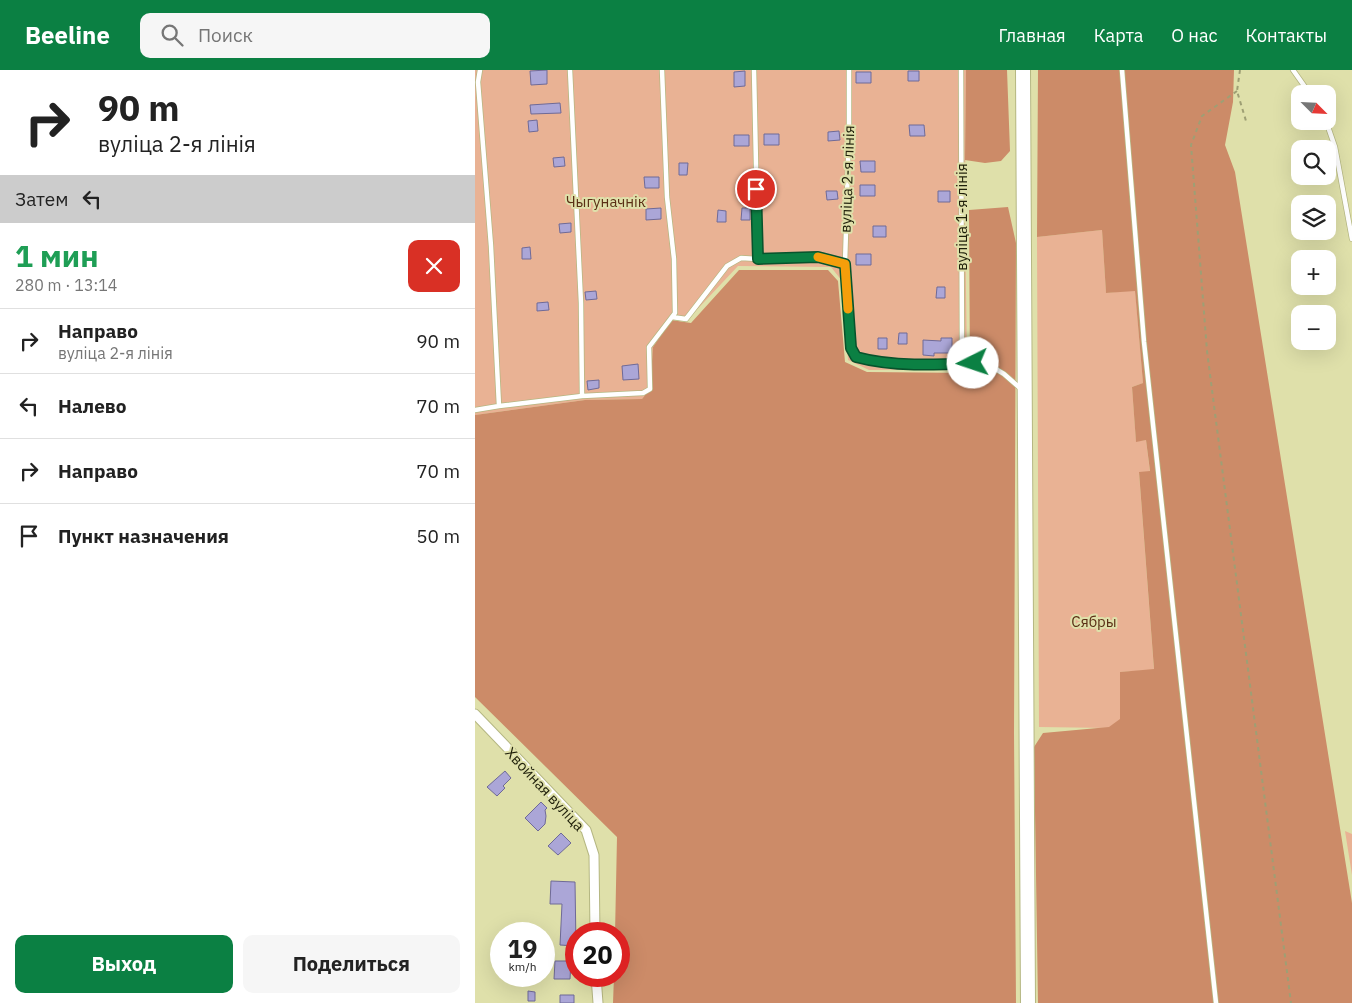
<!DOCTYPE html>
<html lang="ru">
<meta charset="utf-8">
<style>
:root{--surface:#fff;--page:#f6f6f6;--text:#222;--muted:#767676;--line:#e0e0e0;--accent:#0b8043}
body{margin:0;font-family:"IBM Plex Sans",sans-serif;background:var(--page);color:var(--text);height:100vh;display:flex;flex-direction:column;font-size:19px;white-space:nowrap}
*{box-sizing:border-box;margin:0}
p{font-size:16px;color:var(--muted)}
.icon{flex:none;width:28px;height:28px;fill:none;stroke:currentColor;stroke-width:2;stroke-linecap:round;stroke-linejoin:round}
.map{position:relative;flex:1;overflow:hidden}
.drawer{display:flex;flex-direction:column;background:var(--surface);width:475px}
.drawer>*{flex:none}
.top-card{background:#fff;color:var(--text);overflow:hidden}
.needle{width:32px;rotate:114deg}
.controls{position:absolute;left:816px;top:15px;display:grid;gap:10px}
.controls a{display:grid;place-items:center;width:45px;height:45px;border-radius:10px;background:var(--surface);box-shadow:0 5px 20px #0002;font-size:25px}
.speed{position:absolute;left:15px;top:852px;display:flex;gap:10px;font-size:25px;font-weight:700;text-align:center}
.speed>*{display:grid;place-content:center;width:65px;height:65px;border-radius:50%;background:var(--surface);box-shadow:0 5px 20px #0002;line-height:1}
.speed small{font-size:12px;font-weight:400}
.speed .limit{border:8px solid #d22;background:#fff;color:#111}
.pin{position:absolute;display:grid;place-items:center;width:42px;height:42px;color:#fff;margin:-21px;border:2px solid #fff;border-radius:50%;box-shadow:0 1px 5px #0007}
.me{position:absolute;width:55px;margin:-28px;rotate:266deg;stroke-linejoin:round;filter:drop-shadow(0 0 4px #0008)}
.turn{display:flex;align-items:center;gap:18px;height:105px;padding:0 15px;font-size:22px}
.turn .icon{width:65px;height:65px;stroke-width:2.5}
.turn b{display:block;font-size:35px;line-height:42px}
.then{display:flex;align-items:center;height:48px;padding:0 15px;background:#0003;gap:10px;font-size:19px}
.round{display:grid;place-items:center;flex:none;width:52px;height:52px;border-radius:10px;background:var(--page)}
.overview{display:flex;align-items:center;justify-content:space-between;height:85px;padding:0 15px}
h1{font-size:30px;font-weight:700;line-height:38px;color:#1e9e55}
.button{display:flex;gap:10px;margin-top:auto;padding:10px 15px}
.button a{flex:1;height:58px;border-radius:10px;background:var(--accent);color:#fff;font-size:20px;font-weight:700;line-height:58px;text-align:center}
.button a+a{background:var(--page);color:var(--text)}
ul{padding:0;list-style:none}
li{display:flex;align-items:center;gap:15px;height:65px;padding:0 15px;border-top:1px solid var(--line)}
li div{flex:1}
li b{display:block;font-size:19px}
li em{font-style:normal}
header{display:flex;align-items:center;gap:30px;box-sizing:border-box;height:70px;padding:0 25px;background:var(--accent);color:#fff}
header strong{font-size:24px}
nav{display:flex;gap:28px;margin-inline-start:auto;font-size:18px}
.search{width:350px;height:45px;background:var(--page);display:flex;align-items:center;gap:12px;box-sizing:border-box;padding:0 18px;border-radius:10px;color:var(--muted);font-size:19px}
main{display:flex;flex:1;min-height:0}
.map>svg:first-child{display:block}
.green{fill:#e9b294}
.forest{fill:#cc8b68}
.building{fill:#aba6d7;stroke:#6f6a97}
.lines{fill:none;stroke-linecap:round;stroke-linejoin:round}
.service-casing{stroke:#b5b782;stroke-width:6}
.minor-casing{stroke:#b5b782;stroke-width:11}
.secondary-casing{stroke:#b5b782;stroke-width:16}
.path{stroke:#9e9f74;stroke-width:2;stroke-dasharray:4 4;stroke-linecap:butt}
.service{stroke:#fff;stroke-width:4.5}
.minor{stroke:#fff;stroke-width:9}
.secondary{stroke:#fff;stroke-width:14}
.route-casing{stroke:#07532c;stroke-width:12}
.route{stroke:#0b8043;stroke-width:9}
.slow{stroke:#f59e0b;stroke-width:9}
.labels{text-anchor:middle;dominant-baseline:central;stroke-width:4;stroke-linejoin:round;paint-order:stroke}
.street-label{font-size:15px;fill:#1f1f0a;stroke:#dfe0aa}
.park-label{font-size:15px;fill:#5a2f15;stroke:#dfe0aa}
</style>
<header>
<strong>Beeline</strong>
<div class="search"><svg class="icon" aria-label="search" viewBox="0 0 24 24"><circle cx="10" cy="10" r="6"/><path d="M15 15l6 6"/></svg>Поиск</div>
<nav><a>Главная</a><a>Карта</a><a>О нас</a><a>Контакты</a></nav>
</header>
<main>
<section class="drawer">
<div class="top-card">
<div class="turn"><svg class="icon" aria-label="right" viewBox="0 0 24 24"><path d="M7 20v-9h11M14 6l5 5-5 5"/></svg><div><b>90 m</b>вуліца 2-я лінія</div></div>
<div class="then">Затем<svg class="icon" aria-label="left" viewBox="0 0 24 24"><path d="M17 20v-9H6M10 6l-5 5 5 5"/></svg></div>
</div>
<div class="overview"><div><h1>1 мин</h1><p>280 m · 13:14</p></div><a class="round" style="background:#d93025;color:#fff"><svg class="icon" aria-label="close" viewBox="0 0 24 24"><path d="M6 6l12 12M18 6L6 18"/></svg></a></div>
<ul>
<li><svg class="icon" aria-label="right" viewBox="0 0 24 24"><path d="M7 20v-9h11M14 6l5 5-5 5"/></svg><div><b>Направо</b><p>вуліца 2-я лінія</p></div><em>90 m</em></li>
<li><svg class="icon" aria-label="left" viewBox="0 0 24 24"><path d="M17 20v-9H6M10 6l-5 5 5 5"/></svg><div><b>Налево</b></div><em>70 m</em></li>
<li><svg class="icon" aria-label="right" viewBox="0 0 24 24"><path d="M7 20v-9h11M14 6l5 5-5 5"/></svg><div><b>Направо</b></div><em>70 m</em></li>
<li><svg class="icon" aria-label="arrive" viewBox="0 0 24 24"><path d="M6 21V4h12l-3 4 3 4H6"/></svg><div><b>Пункт назначения</b></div><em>50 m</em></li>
</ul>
<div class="button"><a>Выход</a><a>Поделиться</a></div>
</section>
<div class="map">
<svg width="877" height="933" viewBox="0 0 877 933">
<rect width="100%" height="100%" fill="#dfe0aa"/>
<path class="green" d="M0,0H491L490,143L492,299L394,300L373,290L367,211L356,197L263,196L215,247L195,245L178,277L175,319L167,329L110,330L0,345Z
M627,160L631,223L660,220L668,313L657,317L661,371L671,370L675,402L664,403L679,600L645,602V650L634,658L564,657L562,167Z
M870,761L877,764V805Z"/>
<path class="forest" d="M491,0H532L535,81L526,91L510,93L490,90Z
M563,0H759L758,32L750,75L760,102L877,833V933H563L559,677L568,663L634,657L645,649V602L679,599L664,402L675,401L671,370L661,372L657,317L668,313L660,221L631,223L627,160L562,167Z
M533,137L541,173L539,663L541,933H138L139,906H144V864H140L142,767L0,627V345L110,330L167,329L175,319L178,277L196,250L216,253L264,200H353L363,211L370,292L392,302L495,303L494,140Z"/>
<path class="building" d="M72,0V14L56,15L55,1Z
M270,1V16L259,17V2Z
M433,1H444V11H433Z
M381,2H396V13H381Z
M85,33L86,43L56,44L55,35Z
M62,50L63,61L54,62L53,51Z
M434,55H449L450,66H435Z
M364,61L365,70L353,71V62Z
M289,64H304V75H289Z
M259,65H274V76H259Z
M89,87L90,96L79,97L78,88Z
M385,91H400V102H386Z
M204,93H213L212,105H204Z
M169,107H184V118H170Z
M385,115H400V126H385Z
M351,121H362L363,129L352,130Z
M463,121H475V132H463Z
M186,138V149L171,150V139Z
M267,138H275V150H266Z
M243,140L251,141V152H242Z
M96,153V162L85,163L84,154Z
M398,156H411V167H398Z
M55,177L56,189H47V178Z
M381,184H396V195H381Z
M462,217H470V228H461Z
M121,221L122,229L111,230L110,222Z
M73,232L74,240L62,241V233Z
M424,263H432V274H423Z
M403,268H412V279H403Z
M466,268H477V283H459V286L448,285V270L466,271Z
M163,294L164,309L148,310L147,296Z
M124,310V318L113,320L112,311Z
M30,701L36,708L28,716L30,718L22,726L12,717Z
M66,732L72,738L70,740L71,746L70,754L63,761L50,748Z
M86,763L96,773L83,785L73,776Z
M76,811L100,812L101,876L85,875L87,834H75Z
M80,891H96L95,909H79Z
M53,921L60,922V931H53Z
M85,925H99V933H85Z"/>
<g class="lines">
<defs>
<path id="service" d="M5,0L3,12L16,176L24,336L107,326L106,233L95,0
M279,0L283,189
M374,0V60L370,194L376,278L381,287L398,291L466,295L509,292L529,304L546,319
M486,0L487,293
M647,0L669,272L741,933
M818,0L835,24
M851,51L860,77L877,169
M197,247L211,249L252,196L266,188L283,189L343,187L370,194
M107,326L168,323L175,319L174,277L200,243L199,189L192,127L187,0
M0,340L24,336"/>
<path id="minor" d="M0,644L111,760L119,785L120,864
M121,906L123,933"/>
<path id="secondary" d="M548,0L553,933"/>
</defs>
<use href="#service" class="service-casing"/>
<use href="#minor" class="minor-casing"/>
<use href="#secondary" class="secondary-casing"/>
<path class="path" d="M765,0L762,21L771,51
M762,21L727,46L716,75L732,281L816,933"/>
<use href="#service" class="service"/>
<use href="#minor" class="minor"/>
<use href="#secondary" class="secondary"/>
</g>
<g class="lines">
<defs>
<path id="route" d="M281,119L283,189L343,187L370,194L376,278L381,287C418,297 460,295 498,293"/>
</defs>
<use href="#route" class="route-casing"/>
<use href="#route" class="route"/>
<path class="slow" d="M343,187L370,194L373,239"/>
</g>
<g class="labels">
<g class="street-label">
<text transform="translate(372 109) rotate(-88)">вуліца 2-я лінія</text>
<text transform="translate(486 147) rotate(-90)">вуліца 1-я лінія</text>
<text transform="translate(70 719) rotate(47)">Хвойная вуліца</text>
</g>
<g class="park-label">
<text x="131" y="131">Чыгуначнік</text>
<text x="619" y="551">Сябры</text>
</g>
</g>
</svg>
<div class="controls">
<a><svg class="needle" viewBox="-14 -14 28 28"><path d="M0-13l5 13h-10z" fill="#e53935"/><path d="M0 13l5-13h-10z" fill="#767676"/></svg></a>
<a><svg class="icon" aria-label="search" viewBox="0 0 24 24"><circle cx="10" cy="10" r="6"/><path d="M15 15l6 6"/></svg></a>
<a><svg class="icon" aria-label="layers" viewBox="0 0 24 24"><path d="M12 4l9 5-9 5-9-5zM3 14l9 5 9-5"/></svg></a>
<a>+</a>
<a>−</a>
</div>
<div class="speed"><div>19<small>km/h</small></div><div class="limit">20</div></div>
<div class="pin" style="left:281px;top:119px;background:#d93025"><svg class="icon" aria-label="arrive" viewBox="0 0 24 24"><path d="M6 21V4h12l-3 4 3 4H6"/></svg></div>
<svg class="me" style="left:498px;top:293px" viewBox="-20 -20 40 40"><circle r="19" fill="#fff"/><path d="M0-13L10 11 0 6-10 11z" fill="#0b8043"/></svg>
</div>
</main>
